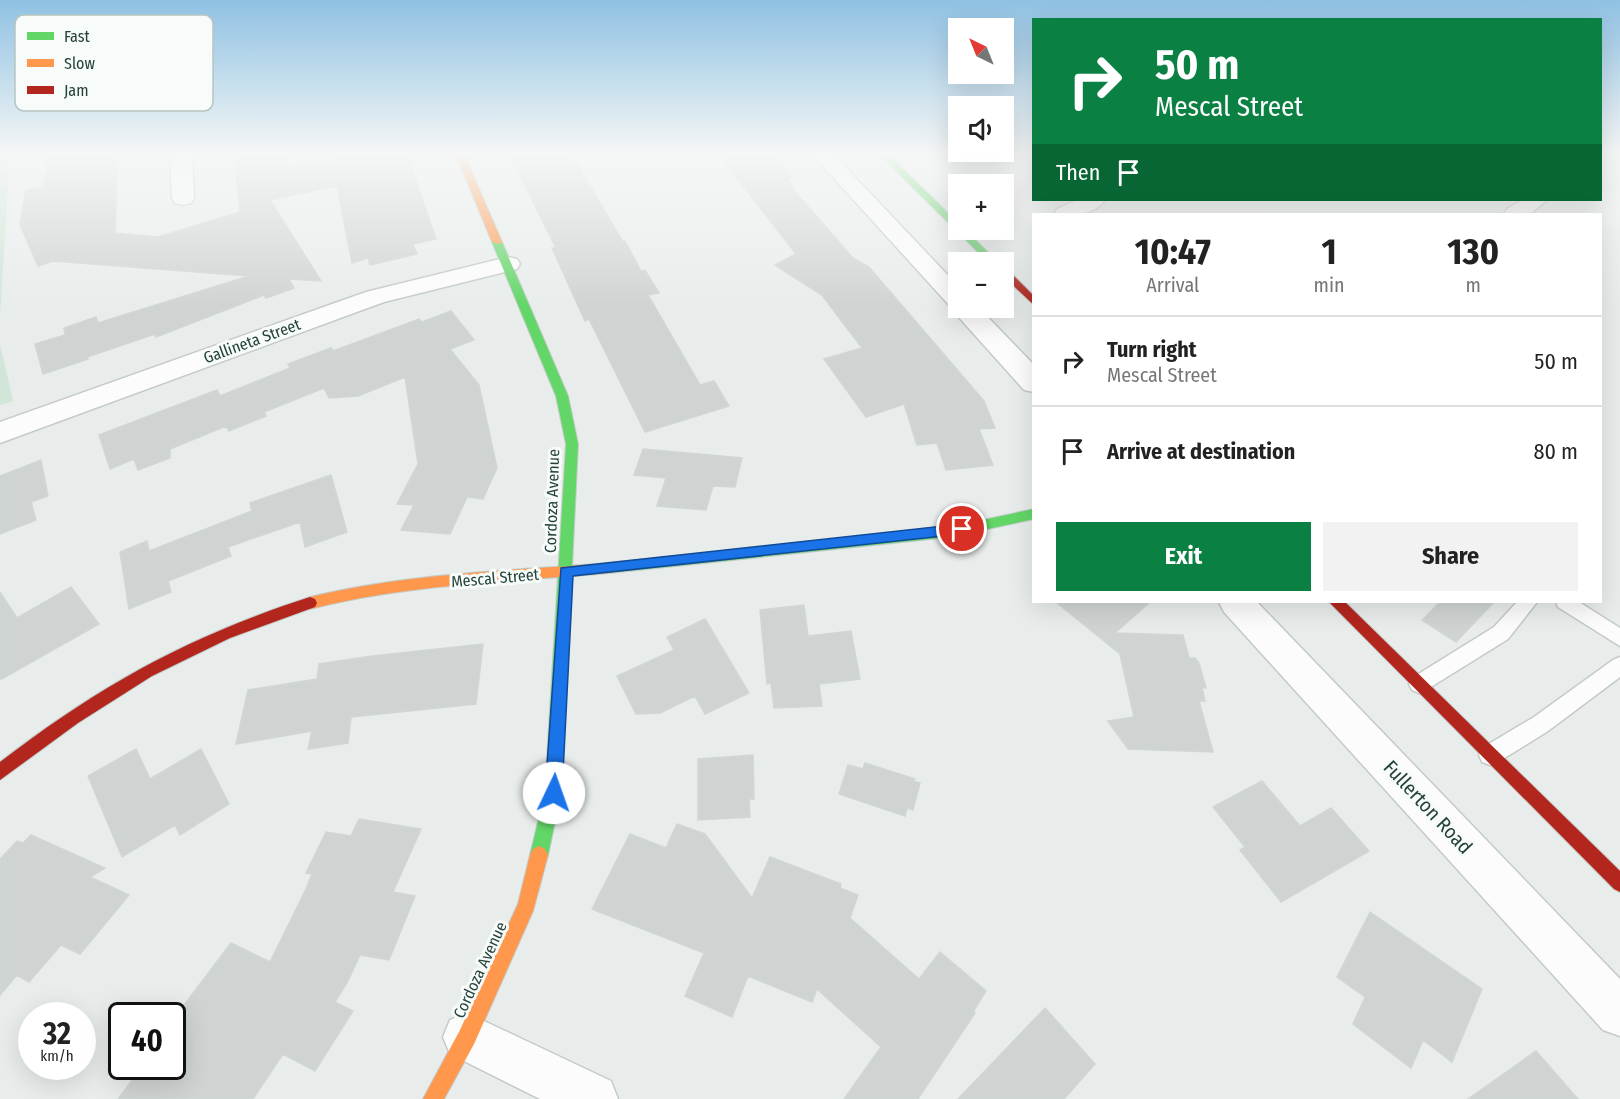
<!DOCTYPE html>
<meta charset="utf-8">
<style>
:root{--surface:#fff;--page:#f2f2f2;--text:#222;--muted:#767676;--line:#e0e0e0;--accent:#0b8043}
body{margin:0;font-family:"Fira Sans Condensed",sans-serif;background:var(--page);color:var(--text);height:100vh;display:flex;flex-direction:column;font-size:22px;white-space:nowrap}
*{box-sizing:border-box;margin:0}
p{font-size:20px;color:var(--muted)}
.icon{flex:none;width:33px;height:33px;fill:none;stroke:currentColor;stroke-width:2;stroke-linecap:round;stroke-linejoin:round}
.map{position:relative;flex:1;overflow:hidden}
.panel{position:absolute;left:1032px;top:213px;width:570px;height:390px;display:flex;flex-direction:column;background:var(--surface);border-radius:0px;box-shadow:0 6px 24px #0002}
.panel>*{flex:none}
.guide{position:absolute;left:1032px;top:18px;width:570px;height:183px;border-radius:0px;box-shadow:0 6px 24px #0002;background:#0b8043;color:#fff;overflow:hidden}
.needle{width:39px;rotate:317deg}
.tools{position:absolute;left:948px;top:18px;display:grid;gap:12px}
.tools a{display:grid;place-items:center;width:66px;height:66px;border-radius:0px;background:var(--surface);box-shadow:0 6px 24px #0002;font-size:30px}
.speed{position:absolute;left:18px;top:1002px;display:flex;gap:12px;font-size:30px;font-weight:700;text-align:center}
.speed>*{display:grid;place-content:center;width:78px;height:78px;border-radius:50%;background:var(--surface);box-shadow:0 6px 24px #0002;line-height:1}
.speed small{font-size:15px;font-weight:400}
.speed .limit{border:3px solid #111;border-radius:9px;background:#fff;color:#111}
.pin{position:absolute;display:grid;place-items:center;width:51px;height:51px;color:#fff;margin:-26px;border:3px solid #fff;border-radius:50%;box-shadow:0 2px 6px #0007}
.me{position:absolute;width:66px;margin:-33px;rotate:3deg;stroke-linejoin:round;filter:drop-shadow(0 0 4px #0008)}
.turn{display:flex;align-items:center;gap:21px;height:126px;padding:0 24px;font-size:27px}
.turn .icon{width:78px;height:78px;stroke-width:2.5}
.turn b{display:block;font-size:42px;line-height:51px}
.then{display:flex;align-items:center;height:57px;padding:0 24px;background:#0003;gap:12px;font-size:22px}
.eta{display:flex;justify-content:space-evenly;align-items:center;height:102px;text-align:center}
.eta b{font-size:36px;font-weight:700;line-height:42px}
.cta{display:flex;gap:12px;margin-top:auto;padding:12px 24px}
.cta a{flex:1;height:69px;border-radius:0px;background:var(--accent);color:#fff;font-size:24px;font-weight:700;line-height:69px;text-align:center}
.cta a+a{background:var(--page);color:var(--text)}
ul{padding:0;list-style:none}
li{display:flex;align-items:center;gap:18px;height:90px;padding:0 24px;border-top:2px solid var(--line)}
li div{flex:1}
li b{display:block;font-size:22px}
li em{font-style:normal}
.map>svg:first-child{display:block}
.green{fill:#d1e6d8}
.building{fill:#cfd4d2;stroke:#d1d6d4;stroke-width:1.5}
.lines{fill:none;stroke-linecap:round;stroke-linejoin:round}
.lane-casing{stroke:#c5cac8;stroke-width:3}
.street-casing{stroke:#c5cac8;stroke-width:3}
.fast-casing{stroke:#c3cbc8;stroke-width:2}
.slow-casing{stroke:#c3cbc8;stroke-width:2}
.jam-casing{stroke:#c3cbc8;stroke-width:2}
.lane{fill:#fcfcfc;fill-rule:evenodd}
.street{fill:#fcfcfc;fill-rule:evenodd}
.fast{fill:#63d668;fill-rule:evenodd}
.slow{fill:#ff974d;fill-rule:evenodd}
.jam{fill:#b3261e;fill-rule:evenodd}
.route{fill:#1a73e8;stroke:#114b97;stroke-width:1.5}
.labels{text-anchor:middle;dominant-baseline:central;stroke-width:6;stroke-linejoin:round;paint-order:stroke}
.street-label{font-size:16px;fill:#24423a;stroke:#f7fbf9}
.near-street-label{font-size:20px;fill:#24423a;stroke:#f7fbf9}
.key{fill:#f7fbf9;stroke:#b8c4c0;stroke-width:1.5}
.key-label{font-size:16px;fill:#24423a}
</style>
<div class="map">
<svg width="1620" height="1099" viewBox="0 0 1620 1099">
<rect width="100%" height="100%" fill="#e8edeb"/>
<path class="green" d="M10,152L0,317V153Z
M0,344L13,401L0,405Z"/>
<path class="building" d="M65,152H118L115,233L158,237L240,212L234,152H285L288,168L343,158L342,152H406L436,239L413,244L417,254L370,265L368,258L352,263L337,186L270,200L321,281L289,279L294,288L266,298L264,295L156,337L155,334L87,357L88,359L43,374L35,344L65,335L64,328L96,317L98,323L249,276L53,261L38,266L20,225L26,190L43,187L48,157Z
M508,152H570L623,242L625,241L641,271L645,270L659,293L648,295L700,385L714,381L729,406L645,432L589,319L585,321L552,248H556Z
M717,152H771L793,178L787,179L793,186L791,187L853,258L869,267L984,401L995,428L979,429L993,465L946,470L937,443L917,445L904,404L866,417L824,359L862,348L822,295L775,265L796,254Z
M451,311L474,340L450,349L479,385L497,468L483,499L467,497L450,534L401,530L414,505L397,504L418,464L405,377L358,396L329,398L324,388L264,412L266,416L229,431L226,426L170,449V458L138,470L134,459L110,469L99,435L217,390L220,396L290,368L288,364L331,348L333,351L419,319L422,322Z
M643,449L742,458L735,487L713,486L706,510L657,506L666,478L634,475Z
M41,460L48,496L31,502L36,520L0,534V476Z
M331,475L347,532L305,547L300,522L228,547L231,556L168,581L171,592L129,609L120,552L147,541L149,551L252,511L250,503Z
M71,587L99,624L0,680V592L17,618Z
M1056,602H1150L1115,633L1183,635L1189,658H1195L1199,663L1206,688L1202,687L1205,701H1199L1213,752L1128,749L1108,721L1134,717L1120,654Z
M1440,602H1494L1456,642L1422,620Z
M804,605L808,636L851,631L860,679L819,684L822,706L774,708L771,683L767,684L760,610Z
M705,619L749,693L705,714L695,696L660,713L636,714L617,676L674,650L667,637Z
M483,644L476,704L351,717L348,743L308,749L312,731L236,744L248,690L317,679L319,664L372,656Z
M136,749L150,779L201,749L229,804L180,835L175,825L122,857L88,776Z
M753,755L754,799H749L750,817L698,820V759Z
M865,763L915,779L914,781L920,783L913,810L907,808L905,816L839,794L848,765L863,769Z
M1262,781L1300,826L1331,808L1369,851L1281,902L1240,850L1245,847L1213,807Z
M359,819L421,829L393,892L415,896L389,960L360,955L347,983L335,1002L353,1011L315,1071L283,1054L253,1099H118L143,1066H172V1021L231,943L270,962L306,889L312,874L306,873L326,832L351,836Z
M677,824L705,834L752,898L770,857L841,884L840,888L858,895L850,918L919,979L940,952L986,991L973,1012L975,1013L918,1099H844L881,1047L817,989L812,1002L748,976L732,1017L685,996L704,953L592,909L630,834L666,848Z
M31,835L105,868L90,877L129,895L80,954L61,945L29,982L17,975L0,995V859L17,841L23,843Z
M1370,912L1482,989L1452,1062L1423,1040L1411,1068L1353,1024L1365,997L1337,977Z
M1045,1008L1095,1064L1064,1099H958Z
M1536,1051L1578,1099H1468Z"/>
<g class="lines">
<defs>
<path id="lane" d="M1517,602H1537L1508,639L1426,690L1419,693L1412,690L1409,684L1412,678L1494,627Z
M1556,602H1579L1620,628V646L1558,607Z
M1620,657V677L1548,731L1498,762L1490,765L1482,762L1479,755L1482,748L1534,717L1613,660Z"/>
<path id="street" d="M170,152H192L194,198L191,203L183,205L175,203L172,198Z
M810,152H831L958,286V308H979L1034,365V392L1024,390L956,314L953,306L949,305Z
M1600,152H1613L1609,156L1600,159Z
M1077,200H1105C1094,216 1070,216 1054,214L1057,209Z
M1522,200H1547L1530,214H1504L1507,209Z
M508,257L517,259L520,264L517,269L384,302L0,443V422L366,292Z
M1219,602H1257L1620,979V1036L1603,1030L1224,612Z
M467,1013L611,1081L618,1099H540L450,1054L443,1037L450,1020Z"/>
<path id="fast" d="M877,152H886L958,223V230H965L998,262H988Z
M497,239L502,242L568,396L578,444L561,793L548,855L545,861L539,864L533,861L530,855L545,793L566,444L556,396L492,242Z
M1034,509V519L950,537L609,573L604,572L602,568L604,564L609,563L950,527Z"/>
<path id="slow" d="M455,152H463L502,242L500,244L492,242Z
M609,563L614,564L616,568L614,572L609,573C509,582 408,584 310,609L305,607L303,603L305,599L310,597C408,573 509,571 609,563Z
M539,846L545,849L548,855L533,911L474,1044L444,1099H423L460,1030L518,904L530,855L533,849Z"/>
<path id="jam" d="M1004,269L1008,270L1034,296V305L1004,277Z
M310,597L315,599L317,603L315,607L230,638L152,676L78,723L0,780V762C100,685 189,636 310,597Z
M1329,602H1345L1620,871V892L1614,889Z"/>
</defs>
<use href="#lane" class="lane-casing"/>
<use href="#street" class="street-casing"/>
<use href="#fast" class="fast-casing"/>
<use href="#slow" class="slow-casing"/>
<use href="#jam" class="jam-casing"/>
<use href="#lane" class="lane"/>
<use href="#street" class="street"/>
<use href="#fast" class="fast"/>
<use href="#slow" class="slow"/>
<use href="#jam" class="jam"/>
</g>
<linearGradient id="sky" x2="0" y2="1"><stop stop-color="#8fc1e3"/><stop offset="0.5" stop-color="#f5f7f6"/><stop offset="1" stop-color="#f5f7f6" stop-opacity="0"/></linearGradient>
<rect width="1620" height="306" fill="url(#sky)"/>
<path class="route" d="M962,524L969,529L962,534L573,576L562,793L559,798L554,801L548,798L545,793L561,568Z"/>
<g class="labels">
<g class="street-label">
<text transform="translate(252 341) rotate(-20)">Gallineta Street</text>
<text transform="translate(552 501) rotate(-88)">Cordoza Avenue</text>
<text transform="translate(495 578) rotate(-5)">Mescal Street</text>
<text transform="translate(480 970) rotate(-65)">Cordoza Avenue</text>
</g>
<g class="near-street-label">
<text transform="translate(1428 807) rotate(47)">Fullerton Road</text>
</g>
</g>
<rect x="15" y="15" width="198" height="96" rx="9" class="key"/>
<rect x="27" y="32" width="27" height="8" fill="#63d668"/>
<rect x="27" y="59" width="27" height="8" fill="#ff974d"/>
<rect x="27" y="86" width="27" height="8" fill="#b3261e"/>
<g class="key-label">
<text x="64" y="42">Fast</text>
<text x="64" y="69">Slow</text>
<text x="64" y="96">Jam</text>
</g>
</svg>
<div class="tools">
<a><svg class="needle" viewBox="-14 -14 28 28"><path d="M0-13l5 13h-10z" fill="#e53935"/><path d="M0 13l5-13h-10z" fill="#767676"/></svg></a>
<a><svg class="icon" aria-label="sound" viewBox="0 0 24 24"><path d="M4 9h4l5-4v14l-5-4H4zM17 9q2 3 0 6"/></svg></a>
<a>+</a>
<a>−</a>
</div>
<div class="speed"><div>32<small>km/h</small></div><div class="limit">40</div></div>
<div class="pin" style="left:962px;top:529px;background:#d93025"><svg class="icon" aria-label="arrive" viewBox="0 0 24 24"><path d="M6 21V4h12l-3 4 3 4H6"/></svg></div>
<svg class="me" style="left:554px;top:793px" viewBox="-20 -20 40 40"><circle r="19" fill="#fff"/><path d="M0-13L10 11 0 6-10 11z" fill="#1a73e8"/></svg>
<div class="guide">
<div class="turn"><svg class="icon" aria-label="right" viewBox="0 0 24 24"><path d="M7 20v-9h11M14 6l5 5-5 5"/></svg><div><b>50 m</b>Mescal Street</div></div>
<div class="then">Then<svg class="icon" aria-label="arrive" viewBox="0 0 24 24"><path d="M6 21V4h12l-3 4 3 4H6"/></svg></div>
</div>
<section class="panel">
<div class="eta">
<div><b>10:47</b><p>Arrival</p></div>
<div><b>1</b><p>min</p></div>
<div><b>130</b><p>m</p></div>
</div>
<ul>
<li><svg class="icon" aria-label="right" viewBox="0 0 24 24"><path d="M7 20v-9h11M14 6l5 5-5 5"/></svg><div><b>Turn right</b><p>Mescal Street</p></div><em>50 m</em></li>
<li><svg class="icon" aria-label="arrive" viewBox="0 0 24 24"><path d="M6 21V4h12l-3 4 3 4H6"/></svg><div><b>Arrive at destination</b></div><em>80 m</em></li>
</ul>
<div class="cta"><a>Exit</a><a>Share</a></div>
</section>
</div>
